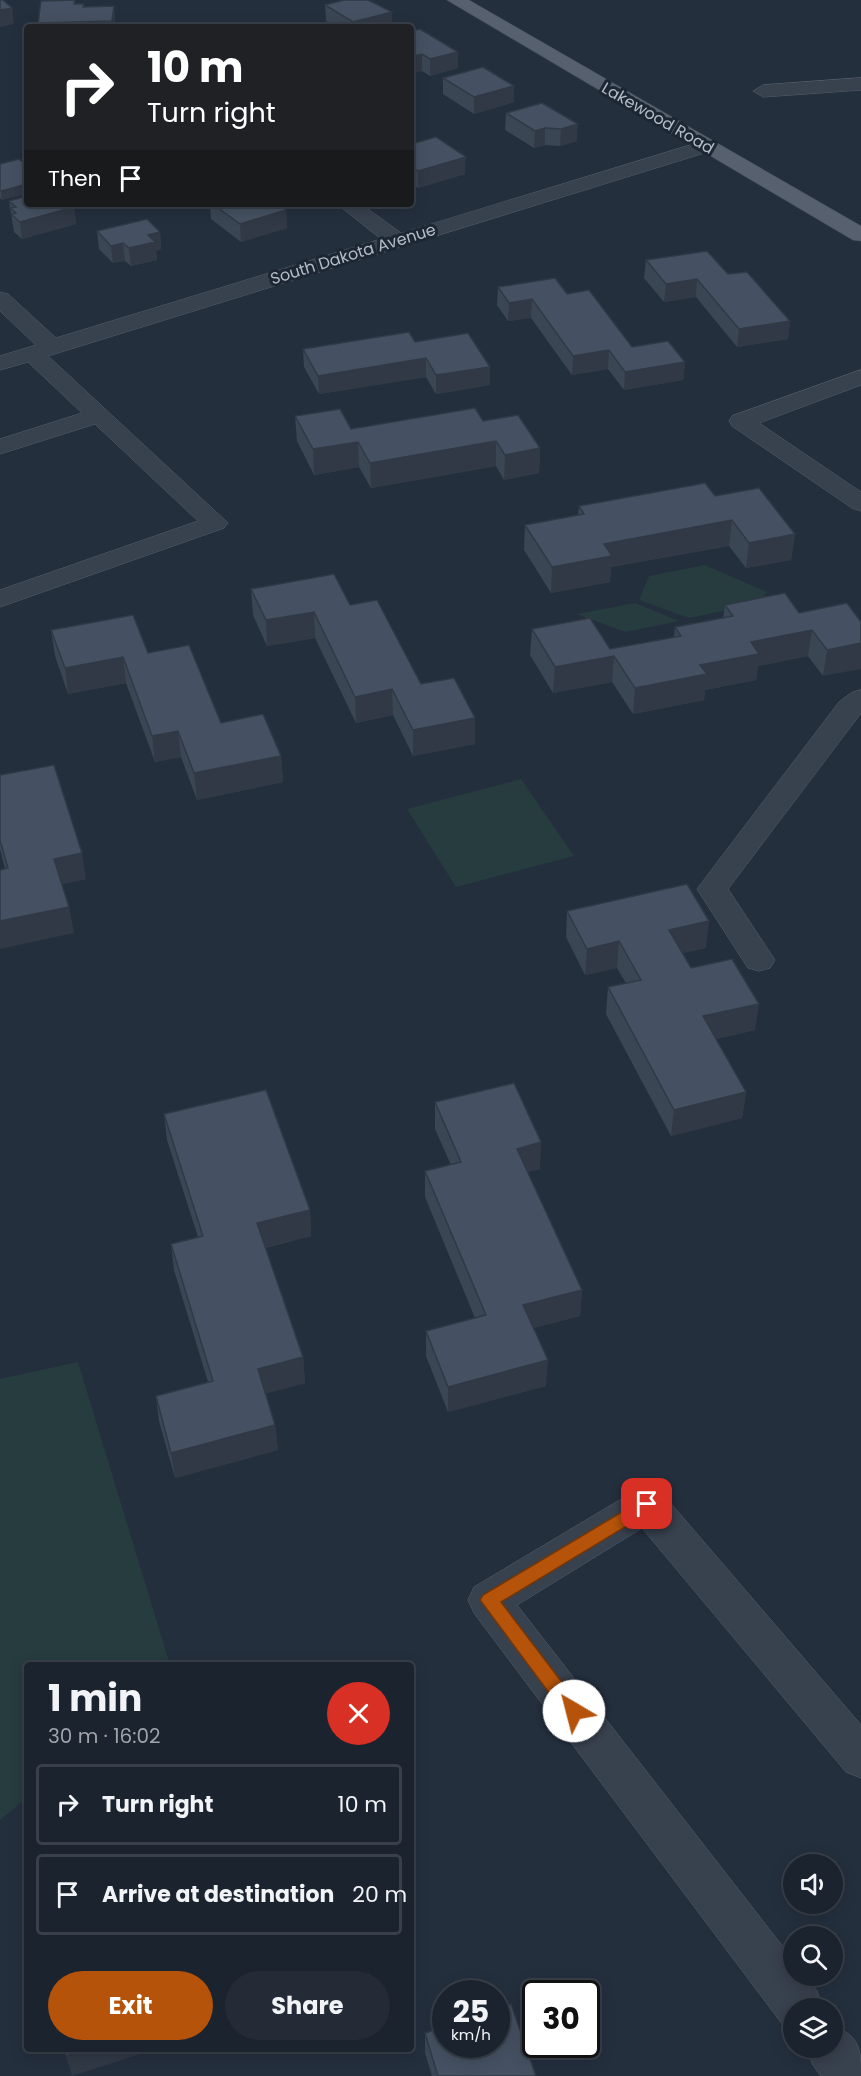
<!DOCTYPE html>
<meta charset="utf-8">
<style>
:root{--surface:#1b232e;--page:#242b36;--text:#f1f3f6;--muted:#a0a4aa;--line:#39404a;--accent:#b45309}
body{margin:0;font-family:Poppins,sans-serif;background:var(--page);color:var(--text);height:100vh;display:flex;flex-direction:column;font-size:22px;white-space:nowrap}
*{box-sizing:border-box;margin:0}
p{font-size:20px;color:var(--muted)}
.icon{flex:none;width:33px;height:33px;fill:none;stroke:currentColor;stroke-width:2;stroke-linecap:round;stroke-linejoin:round}
.map{position:relative;flex:1;overflow:hidden}
.sheet{position:absolute;left:24px;top:1662px;width:390px;height:390px;display:flex;flex-direction:column;background:var(--surface);border-radius:6px;box-shadow:0 3px 15px #0003,0 0 0 2px var(--line)}
.sheet>*{flex:none}
.top-card{position:absolute;left:24px;top:24px;width:390px;height:183px;border-radius:6px;box-shadow:0 3px 15px #0003,0 0 0 2px var(--line);background:#202124;color:#fff;overflow:hidden}
.controls{position:absolute;left:783px;top:1854px;display:grid;gap:12px}
.controls a{display:grid;place-items:center;width:60px;height:60px;border-radius:50%;background:var(--surface);box-shadow:0 3px 15px #0003,0 0 0 2px var(--line);font-size:30px}
.speed{position:absolute;left:432px;top:1980px;display:flex;gap:12px;font-size:30px;font-weight:700;text-align:center}
.speed>*{display:grid;place-content:center;width:78px;height:78px;border-radius:50%;background:var(--surface);box-shadow:0 3px 15px #0003,0 0 0 2px var(--line);line-height:1}
.speed small{font-size:15px;font-weight:400}
.speed .limit{border:3px solid #111;border-radius:9px;background:#fff;color:#111}
.pin{position:absolute;display:grid;place-items:center;width:51px;height:51px;color:#fff;margin:-26px;border-radius:12px;box-shadow:0 3px 9px #0006}
.me{position:absolute;width:66px;margin:-33px;rotate:323deg;stroke-linejoin:round;filter:drop-shadow(0 0 4px #0008)}
.turn{display:flex;align-items:center;gap:21px;height:126px;padding:0 24px;font-size:27px}
.turn .icon{width:78px;height:78px;stroke-width:2.5}
.turn b{display:block;font-size:42px;line-height:51px}
.then{display:flex;align-items:center;height:57px;padding:0 24px;background:#0003;gap:12px;font-size:22px}
.round{display:grid;place-items:center;flex:none;width:63px;height:63px;border-radius:32px;background:var(--page)}
.head{display:flex;align-items:center;justify-content:space-between;height:102px;padding:0 24px}
h1{font-size:36px;font-weight:700;line-height:45px}
.cta{display:flex;gap:12px;margin-top:auto;padding:12px 24px}
.cta a{flex:1;height:69px;border-radius:36px;background:var(--accent);color:#fff;font-size:24px;font-weight:700;line-height:69px;text-align:center}
.cta a+a{background:var(--page);color:var(--text)}
ul{padding:0;list-style:none}
li{display:flex;align-items:center;gap:18px;height:81px;margin:0 12px 9px;padding:0 12px;border:3px solid var(--line);border-radius:6px}
li div{flex:1}
li b{display:block;font-size:22px}
li em{font-style:normal}
.map>svg:first-child{display:block}
.green{fill:#263c3f}
.lines{fill:none;stroke-linecap:round;stroke-linejoin:round}
.minor-casing{stroke:#565f6c;stroke-width:1}
.major-casing{stroke:#414a57;stroke-width:1}
.minor{fill:#38414e;fill-rule:evenodd}
.major{fill:#56606e;fill-rule:evenodd}
.wall{fill:#3b4654}
.shaded-wall{fill:#303945}
.building{fill:#455162;stroke:#303945;stroke-width:1.5}
.route{fill:#b45309;stroke:#753606;stroke-width:1.5}
.labels{text-anchor:middle;dominant-baseline:central;stroke-width:6;stroke-linejoin:round;paint-order:stroke}
.far-street-label{font-size:16px;fill:#b4bcc9;stroke:#1d2633}
</style>
<div class="map">
<svg width="861" height="2076" viewBox="0 0 861 2076">
<rect width="100%" height="100%" fill="#242f3e"/>
<path class="green" d="M705,565L767,592L758,604L689,618L639,600L649,576Z
M635,603L679,621L625,632L577,614Z
M521,779L574,856L456,887L407,809Z
M78,1362L170,1665H27V1798L0,1820V1379Z"/>
<g class="lines">
<defs>
<path id="minor" d="M861,78V90L763,97L753,91L763,85Z
M707,140L714,142L717,146L714,150L48,356L228,523L224,528L0,607V590L198,521L95,424L0,454V439L82,413L28,362L0,370V356L36,345L0,311V292L8,294L56,338L381,239L337,204H361L401,233Z
M861,370V385L759,423L861,492V511L852,508L732,426L729,421L732,416Z
M861,690V713L728,889L775,960L770,968L759,971L748,968L697,889L839,702L851,693Z
M647,1487L661,1492L861,1725V1778L846,1772L642,1528L517,1605L794,1961V1976H804L817,1991L823,2008H794V2029L783,2025L474,1613L468,1600L474,1587L633,1492Z
M832,2025C860,2036 861,2049 861,2076H821L813,2065L806,2048H832Z"/>
<path id="major" d="M447,0H469L861,226V241L853,240Z"/>
</defs>
<use href="#minor" class="minor-casing"/>
<use href="#major" class="major-casing"/>
<use href="#minor" class="minor"/>
<use href="#major" class="major"/>
</g>
<path class="wall" d="M75,4H84V7L114,6L115,22V27H38V23Z
M325,5L392,27H335L326,21Z
M411,31L458,68L430,76L422,71Z
M443,78L514,102L474,114L443,94Z
M542,103L577,141L560,146L545,145L534,148L505,130L506,113Z
M411,144L465,174L418,188L411,183Z
M0,164L2,200L0,198Z
M9,201L74,207L76,224L22,239L14,232Z
M210,204H277L286,210L287,228L241,242L211,219Z
M97,231L160,232L161,249L156,251L157,260L131,266L125,261L113,263L99,249Z
M646,260L728,274L790,321L788,339L737,347L696,297L664,302L644,278Z
M498,287L567,294L632,347L685,362L683,380L624,390L608,369L572,375L531,318L508,321L497,305Z
M415,342L490,367V385L436,394L426,377L319,394L304,367L303,349Z
M295,416L351,429L483,421L540,448L539,473L504,480L496,466L371,488L359,467L314,475L297,441Z
M715,496L795,534L791,560L746,568L729,546L611,567L610,582L551,593L524,550L525,525L578,515L579,506Z
M251,589L350,605L475,744L413,756L393,715L356,723L315,638L267,646L253,615Z
M847,603L823,676L808,656L758,666L756,680L705,690L704,700L633,714L612,682L553,693L530,655L532,629L610,649L674,637L675,627L723,618L725,605L799,613Z
M51,630L148,653L221,723L281,756L283,782L197,800L181,757L155,762L126,683L68,694L55,656Z
M0,775L86,879L62,884L74,933L5,869L0,849Z
M567,911L706,948L682,953L691,968L755,1030L716,1039L746,1092L742,1118L671,1136L606,1014L608,987L626,983L617,968L585,975L566,937Z
M435,1102L540,1169L527,1172L582,1290L580,1316L533,1328L546,1386L448,1412L426,1356V1331L475,1318L425,1197V1171L451,1165L435,1129Z
M164,1114L310,1210L311,1236L265,1248L303,1357L305,1383L266,1393L275,1425L278,1450L175,1478L159,1421L156,1396L208,1382L174,1270L171,1244L198,1237L167,1140Z
M425,2033L536,2076H432L425,2053Z"/>
<path class="shaded-wall" d="M114,6L115,22V27H112V21Z
M12,8L14,24L0,27V10Z
M392,12V27H353V22Z
M458,52V68L430,76V59Z
M422,54V71L411,74V57Z
M514,86V102L474,114V97Z
M578,124L577,141L560,146L561,129Z
M545,128V145L534,148L535,131Z
M466,157L465,174L418,188V171Z
M27,184V194L2,200L1,191Z
M74,207L76,224L22,239L20,222Z
M286,210L287,228L241,242L240,224Z
M160,232L161,249L156,251L157,260L131,266L129,248L148,235Z
M123,243L125,261L113,263L111,246Z
M697,279L696,297L664,302L666,284Z
M532,299L531,318L508,321L509,303Z
M790,321L788,339L737,347L739,329Z
M609,350L608,369L572,375L573,356Z
M426,358V377L319,394L318,376Z
M685,362L683,380L624,390L625,372Z
M490,367V385L436,394V375Z
M496,441V466L371,488L370,463Z
M358,442L359,467L314,475L313,449Z
M540,448L539,473L504,480L505,455Z
M732,520L729,546L611,567L610,582L551,593L552,567L604,544Z
M795,534L791,560L746,568L749,543Z
M314,612L315,638L267,646L266,620Z
M812,630L808,656L758,666L756,680L705,690L704,700L633,714L635,688L751,642Z
M861,643V669L823,676L827,650Z
M614,656L612,682L553,693L555,667Z
M123,657L126,683L68,694L65,668Z
M392,689L393,715L356,723L355,697Z
M475,718V744L413,756V730Z
M178,731L181,757L155,762L152,736Z
M281,756L283,782L197,800L194,773Z
M82,853L86,879L59,885L54,859Z
M69,907L74,933L0,949V921Z
M709,921L706,948L666,957L669,930Z
M619,941L617,968L585,975L587,949Z
M759,1004L755,1030L699,1043L703,1016Z
M746,1092L742,1118L671,1136L674,1110Z
M541,1142L540,1169L516,1175L517,1149Z
M310,1210L311,1236L259,1249L257,1223Z
M582,1290L580,1316L522,1331L523,1305Z
M303,1357L305,1383L261,1395L258,1369Z
M548,1360L546,1386L448,1412V1387Z
M275,1425L278,1450L175,1478L171,1453Z
M88,2049H156L72,2076L66,2056Z"/>
<path class="building" d="M0,0H3L12,8L0,10Z
M75,0L74,4H84L83,7L114,6L112,21L38,23L41,1Z
M344,0H368L392,12L353,22L325,5Z
M420,29L458,52L430,59L422,54L411,57V31Z
M483,67L514,86L474,97L443,78Z
M542,103L578,124L561,129L545,128L535,131L506,113Z
M436,137L466,157L418,171L411,166V144Z
M19,159L27,166V184L1,191L0,190V164Z
M27,196V204H71L74,207L20,222L11,214L16,213L10,208L16,207L9,201Z
M213,204H277L286,210L240,224Z
M147,219L160,232L148,235L155,242L129,248L123,243L111,246L97,231Z
M707,251L728,274L747,272L790,321L739,329L697,279L666,284L646,260Z
M555,278L567,294L589,290L632,347L668,341L685,362L625,372L609,350L573,356L532,299L509,303L498,287Z
M409,332L415,342L468,333L490,367L436,375L426,358L318,376L303,349Z
M475,408L483,421L518,415L540,448L505,455L496,441L370,463L358,442L313,449L295,416L340,409L351,429Z
M705,483L715,496L759,488L795,534L749,543L732,520L604,544L612,556L552,567L525,525L584,514L579,506Z
M334,574L350,605L377,600L421,684L454,678L475,718L413,730L392,689L355,697L314,612L266,620L251,589Z
M785,593L799,613L847,603L861,622V643L827,650L812,630L751,642L759,654L700,665L707,674L635,688L614,656L555,667L532,629L590,618L610,649L681,636L675,627L733,616L725,605Z
M133,615L148,653L189,645L221,723L263,714L281,756L194,773L178,731L152,736L123,657L65,668L51,630Z
M54,765L82,853L54,859L69,907L0,921V870L8,868L0,840V775Z
M687,884L709,921L669,930L691,968L732,959L759,1004L703,1016L746,1092L674,1110L608,987L641,980L619,941L587,949L567,911Z
M514,1083L541,1142L517,1149L582,1290L523,1305L548,1360L448,1387L426,1331L486,1315L425,1171L461,1162L435,1102Z
M266,1090L310,1210L257,1223L303,1357L258,1369L275,1425L171,1453L156,1396L213,1381L171,1244L203,1236L164,1114Z
M511,2004L536,2076H438L425,2033L446,2026V2044H496V2009Z
M64,2049H88L66,2056Z"/>
<path class="route" d="M647,1497L653,1499L655,1504L653,1510L501,1602L580,1706L583,1711L580,1717L574,1720L567,1717L480,1600L483,1595Z"/>
<g class="labels">
<g class="far-street-label">
<text transform="translate(658 118) rotate(30)">Lakewood Road</text>
<text transform="translate(353 254) rotate(-17)">South Dakota Avenue</text>
</g>
</g>
</svg>
<div class="controls">
<a><svg class="icon" aria-label="sound" viewBox="0 0 24 24"><path d="M4 9h4l5-4v14l-5-4H4zM17 9q2 3 0 6"/></svg></a>
<a><svg class="icon" aria-label="search" viewBox="0 0 24 24"><circle cx="10" cy="10" r="6"/><path d="M15 15l6 6"/></svg></a>
<a><svg class="icon" aria-label="layers" viewBox="0 0 24 24"><path d="M12 4l9 5-9 5-9-5zM3 14l9 5 9-5"/></svg></a>
</div>
<div class="speed"><div>25<small>km/h</small></div><div class="limit">30</div></div>
<div class="pin" style="left:647px;top:1504px;background:#d93025"><svg class="icon" aria-label="arrive" viewBox="0 0 24 24"><path d="M6 21V4h12l-3 4 3 4H6"/></svg></div>
<svg class="me" style="left:574px;top:1711px" viewBox="-20 -20 40 40"><circle r="19" fill="#fff"/><path d="M0-13L10 11 0 6-10 11z" fill="#b45309"/></svg>
<div class="top-card">
<div class="turn"><svg class="icon" aria-label="right" viewBox="0 0 24 24"><path d="M7 20v-9h11M14 6l5 5-5 5"/></svg><div><b>10 m</b>Turn right</div></div>
<div class="then">Then<svg class="icon" aria-label="arrive" viewBox="0 0 24 24"><path d="M6 21V4h12l-3 4 3 4H6"/></svg></div>
</div>
<section class="sheet">
<div class="head"><div><h1>1 min</h1><p>30 m · 16:02</p></div><a class="round" style="background:#d93025;color:#fff"><svg class="icon" aria-label="close" viewBox="0 0 24 24"><path d="M6 6l12 12M18 6L6 18"/></svg></a></div>
<ul>
<li><svg class="icon" aria-label="right" viewBox="0 0 24 24"><path d="M7 20v-9h11M14 6l5 5-5 5"/></svg><div><b>Turn right</b></div><em>10 m</em></li>
<li><svg class="icon" aria-label="arrive" viewBox="0 0 24 24"><path d="M6 21V4h12l-3 4 3 4H6"/></svg><div><b>Arrive at destination</b></div><em>20 m</em></li>
</ul>
<div class="cta"><a>Exit</a><a>Share</a></div>
</section>
</div>
